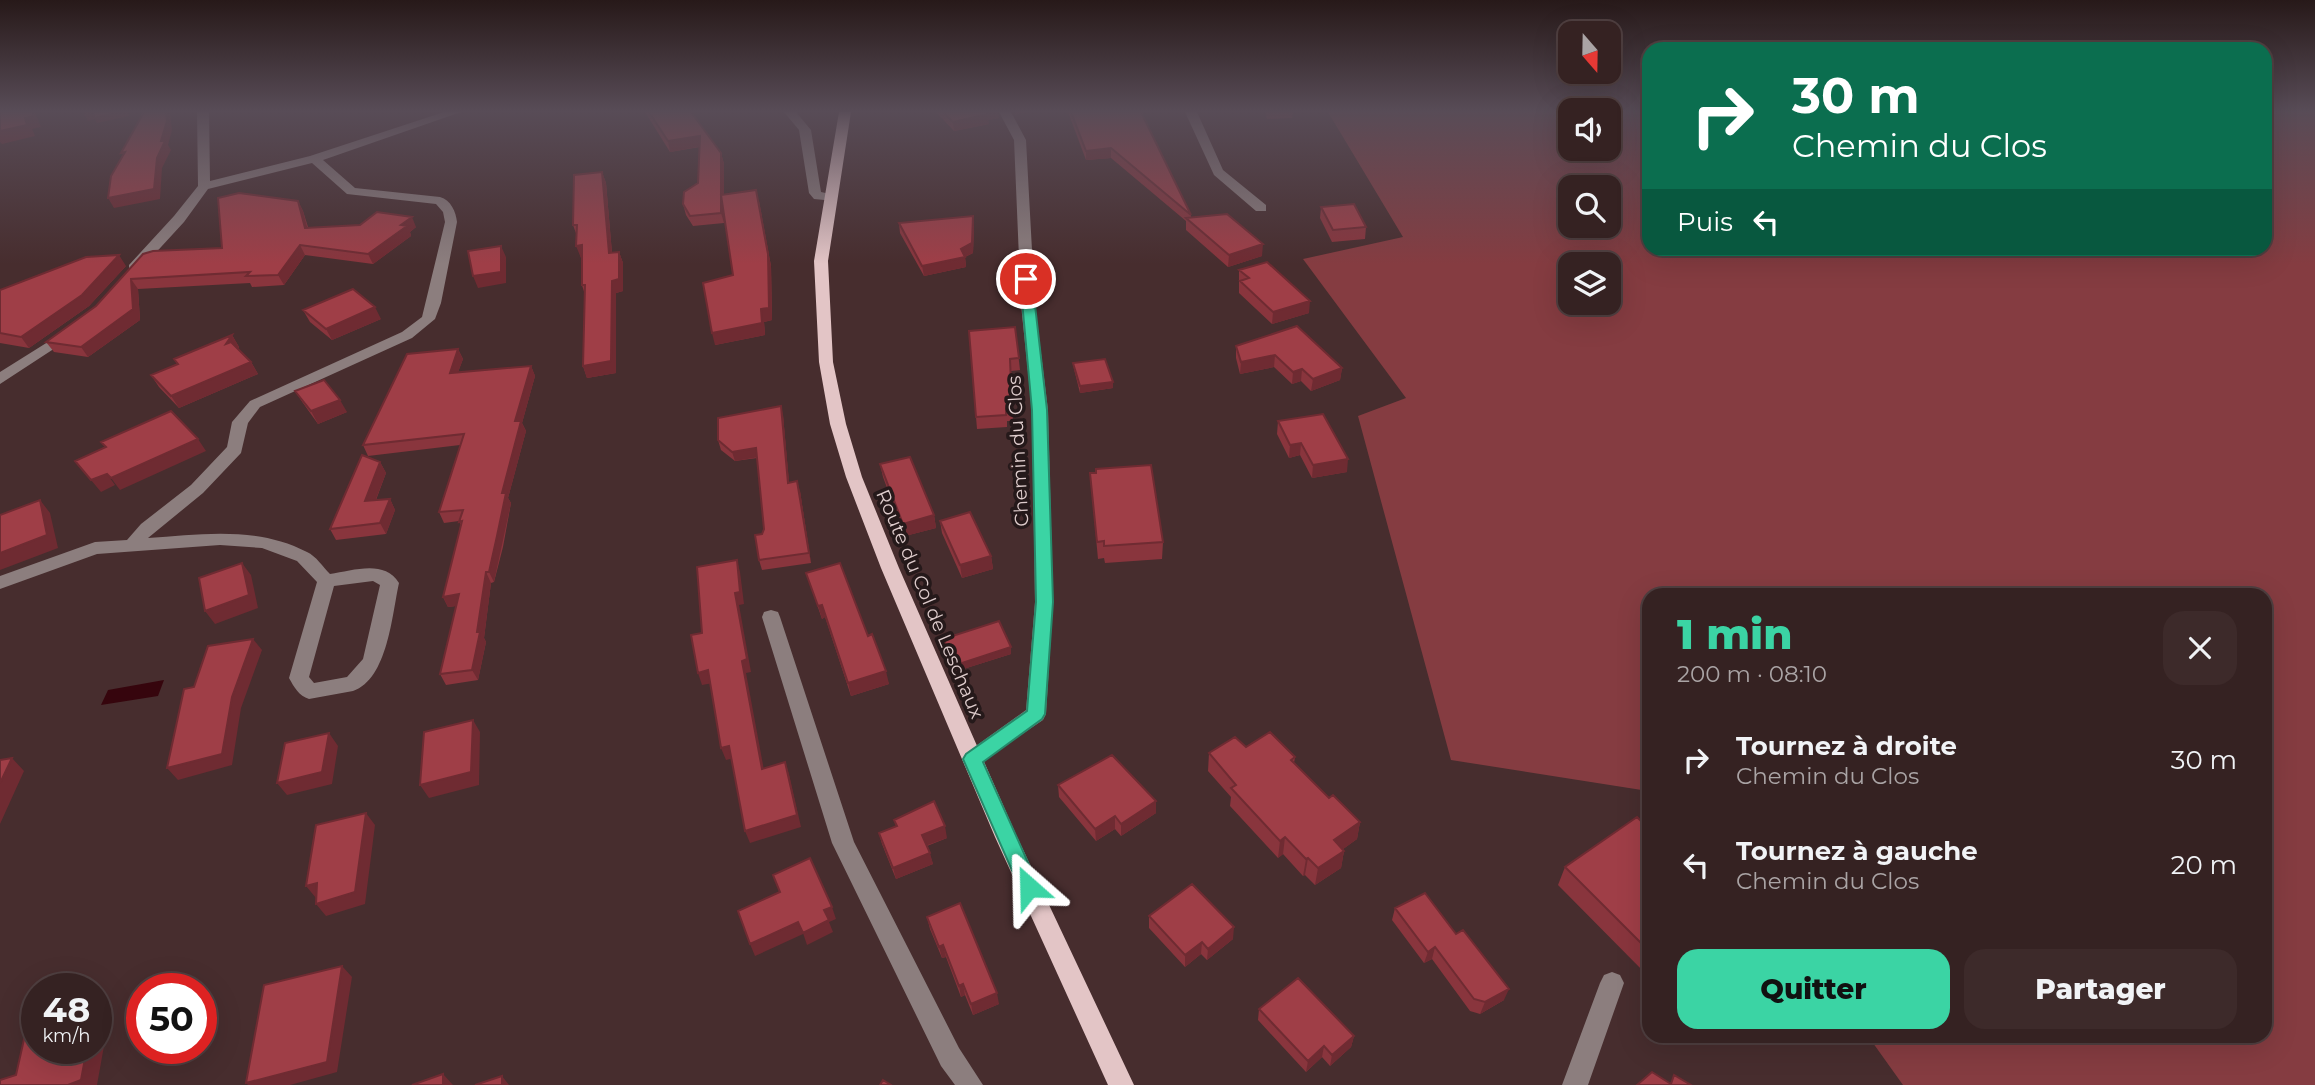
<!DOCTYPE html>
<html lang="fr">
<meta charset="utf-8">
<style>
:root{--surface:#352222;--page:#3d2a2a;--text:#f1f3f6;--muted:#aaa4a5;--line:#4f3f40;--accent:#3bd4a4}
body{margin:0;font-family:Montserrat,sans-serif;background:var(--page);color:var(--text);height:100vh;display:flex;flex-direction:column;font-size:26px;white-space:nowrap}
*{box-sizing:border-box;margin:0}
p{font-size:23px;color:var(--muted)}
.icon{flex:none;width:38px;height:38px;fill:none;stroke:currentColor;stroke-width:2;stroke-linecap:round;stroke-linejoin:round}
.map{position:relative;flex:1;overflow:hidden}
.panel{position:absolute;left:1642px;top:588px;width:630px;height:455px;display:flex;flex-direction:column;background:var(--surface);border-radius:21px;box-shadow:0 7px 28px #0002,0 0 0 2px var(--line)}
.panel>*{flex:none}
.guide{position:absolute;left:1642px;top:42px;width:630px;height:214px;border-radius:21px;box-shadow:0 7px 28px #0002,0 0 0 2px var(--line);background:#0b6e4f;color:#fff;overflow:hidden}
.needle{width:46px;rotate:160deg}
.tools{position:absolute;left:1558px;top:21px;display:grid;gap:14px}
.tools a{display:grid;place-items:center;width:63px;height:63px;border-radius:14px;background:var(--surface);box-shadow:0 7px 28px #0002,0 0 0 2px var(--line);font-size:35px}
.speed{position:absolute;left:21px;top:973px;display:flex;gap:14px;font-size:35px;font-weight:700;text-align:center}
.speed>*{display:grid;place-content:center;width:91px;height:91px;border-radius:50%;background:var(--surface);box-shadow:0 7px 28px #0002,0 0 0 2px var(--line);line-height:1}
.speed small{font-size:18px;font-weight:400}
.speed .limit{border:10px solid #d22;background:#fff;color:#111}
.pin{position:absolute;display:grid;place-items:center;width:60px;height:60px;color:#fff;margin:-30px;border:4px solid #fff;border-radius:50%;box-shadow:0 2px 7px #0007}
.me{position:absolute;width:77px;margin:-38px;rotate:335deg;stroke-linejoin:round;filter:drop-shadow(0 0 5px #0008)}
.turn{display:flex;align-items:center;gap:24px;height:147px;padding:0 35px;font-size:32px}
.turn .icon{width:91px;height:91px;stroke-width:2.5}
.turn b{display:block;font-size:49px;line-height:60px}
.then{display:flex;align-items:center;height:66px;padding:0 35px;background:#0003;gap:14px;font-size:26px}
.round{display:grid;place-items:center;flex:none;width:74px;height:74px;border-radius:21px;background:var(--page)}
.head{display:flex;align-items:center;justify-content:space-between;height:119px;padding:0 35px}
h1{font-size:42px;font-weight:800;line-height:52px;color:var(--accent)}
.primary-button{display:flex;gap:14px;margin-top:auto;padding:14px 35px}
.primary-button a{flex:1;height:80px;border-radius:21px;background:var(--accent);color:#111;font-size:28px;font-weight:800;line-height:80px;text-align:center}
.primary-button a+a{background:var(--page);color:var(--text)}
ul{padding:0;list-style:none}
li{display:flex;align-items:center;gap:21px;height:105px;padding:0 35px}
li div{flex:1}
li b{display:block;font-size:26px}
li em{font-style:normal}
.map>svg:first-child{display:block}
.green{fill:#853c41;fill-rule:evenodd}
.water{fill:#36050d}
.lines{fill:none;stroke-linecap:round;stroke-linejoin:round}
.minor{fill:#8c7e7e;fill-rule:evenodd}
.major{fill:#e3c5c6;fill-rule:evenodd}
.wall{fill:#89353d}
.shaded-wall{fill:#6f2b32}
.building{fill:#9f3e47;stroke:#6f2b32;stroke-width:2}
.route{fill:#3bd4a4;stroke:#268a6b;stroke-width:2}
.labels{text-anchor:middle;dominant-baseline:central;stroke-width:7;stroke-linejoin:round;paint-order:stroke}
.street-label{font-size:19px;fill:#decccc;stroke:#25191a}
</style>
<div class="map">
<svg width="2315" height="1085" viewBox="0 0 2315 1085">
<rect width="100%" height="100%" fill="#472d2e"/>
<path class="green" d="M1328,112H1570V149H1608V112H1648V248H2264L2265,112H2315V1085H1903L1868,1036H2264V595H1648V791L1451,760L1358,416L1406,398L1303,259L1403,237ZM1570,187H1608V226H1570ZM1570,264H1608V303H1570Z"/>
<path class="water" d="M164,680L158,696L101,705L108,690Z"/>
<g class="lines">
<path class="minor" d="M197,112H209L210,181L310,156L444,112H461L323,160L355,188L440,197C451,200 456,212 457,222L441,303L435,319L412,338L260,407L248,423L241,453L203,493L148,538C202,534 257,526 307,552C316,556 323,567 330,574C353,571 384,559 399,583C392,614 388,679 353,691L309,699C299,696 294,687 289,678L317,582L297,561L262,548L220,545L97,554L0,589V576L95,542L127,540L141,524L191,485L227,447L232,422L250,401L402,332L422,317L445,222L443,212L436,204L347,194L312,163L208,189L184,222L139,271H129V265L174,216L198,186ZM373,581L380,585L363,659L347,677L314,683L309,677L334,586Z
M784,112H796L811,130L821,192L835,195V201L814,199L809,193L799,130Z
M999,112H1011L1026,140L1035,305L1048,410L1053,602L1046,714L1043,720L973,767L966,765L963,759L966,753L1026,710L1035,602L1032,410L1021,305L1014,140Z
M1185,112H1197L1223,170L1266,205V211H1256L1214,175Z
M67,330L74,334L72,337L0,384V372Z
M771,610L778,612L780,617L854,842L959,1048L983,1085H955L941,1066L832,843L762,617L764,612Z
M1612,972L1620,975L1624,983L1588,1085H1562L1600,983L1604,975Z"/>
<path class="major" d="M839,112H851L828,261L833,362L846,424L862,477L899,568L1017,837L1134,1085H1108L995,837L881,568L846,477L830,424L819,362L814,261Z"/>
</g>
<path class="wall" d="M645,112H691L721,153L724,164V194L759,201L771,266L772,320L764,322L765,335L715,345L733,275L724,212V223L693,226L686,215L683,204L698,183L700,147L670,152Z
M936,112H999V118L988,120L989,124L954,131Z
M1068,112H1141L1191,215V217L1262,256L1228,267L1186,230V221L1111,158L1086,160Z
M1265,112H1293L1292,118L1267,119Z
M602,172L606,183L612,253L619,252L623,263V291L616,293V373L587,378L583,366L585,295L582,285V258H581L577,236L573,225Z
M298,201L303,211L308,227H416L410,232L411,236L373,264L305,255L284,285L252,287L250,283L138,289L140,320L88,357L54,352L46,342L96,306L143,254L222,248Z
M1321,207L1366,227L1365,239L1332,242L1320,218Z
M899,223L974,226L973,253L965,257L966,267L924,276L900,233Z
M126,266L89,306L29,348L0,343V290Z
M1239,270L1309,313L1272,324L1239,293Z
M303,310L381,319L332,340L310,322Z
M1015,327L1020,370L1011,371L1013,421H1007V427L977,429L976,417Z
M232,335L239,347L238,349L251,362L258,374L179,408L159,387L151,375L177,364L174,359Z
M1236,346L1342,368L1340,380L1311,391L1301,381L1292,384L1274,367L1240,374L1236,358Z
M458,349L463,359L458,372L531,366L535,376L522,423L526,431L508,498L511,503L503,547L494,582L491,583L484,638L486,642L478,680L446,685L440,674L456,606L448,607L443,597L461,526L459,521L444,523L439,512L460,445L368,456L363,445Z
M1073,363L1113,382V388L1080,393L1074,369Z
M295,391L347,412L318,424L303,403Z
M783,415L789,483L800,491L811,563L762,570L759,560L762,534L764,529L757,458L735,461L721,450L718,440Z
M1278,421L1347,472L1312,478L1300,455L1289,458L1277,434Z
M380,462L386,473L376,500L390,499L395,510L386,534L336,540L330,529Z
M880,464L934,515L936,528L905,536L883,477Z
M1090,473L1163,542L1162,559L1105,563L1104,558L1098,559Z
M940,521L991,556L993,569L962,578L942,533Z
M806,573L868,636L889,684L851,696L825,617L822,619Z
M943,639L1011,654L957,671L944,645Z
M1246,747L1295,757L1294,763L1329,798L1360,822L1357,839L1343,849L1344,851L1341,868L1315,885L1305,875L1303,876L1283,854L1278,858L1230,806L1231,797L1208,771L1209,753Z
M1058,785L1156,813L1121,836L1115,829L1096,841L1059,797Z
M894,820L947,838L927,846L933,864L896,879L882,844L879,833L896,826Z
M1648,828V976L1558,885L1565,867Z
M1395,908L1504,1000L1480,1014L1470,1011L1432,959L1424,963L1392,920Z
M1149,916L1233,939L1207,960L1201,954L1185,967L1149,928Z
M927,917L999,1004L973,1015L965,995L961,997L946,957L942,958L930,929Z
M1259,1009L1354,1036L1351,1047L1330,1066L1322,1057L1306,1072L1258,1020Z"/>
<path class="shaded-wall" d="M32,112H35L41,127L32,129L35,136L2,144L0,142V131L25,118Z
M129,112V116L97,123L95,119L88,121L85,115L94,113Z
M166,112H170L172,130L168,145L171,150L162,168L160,199L114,208L108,198L161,141Z
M984,112H999V118L988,120L989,124L954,131L953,122Z
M1015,112H1030L1015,115Z
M700,136L703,146L670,152L668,141Z
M1111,148V158L1086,160V151Z
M721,153L724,164V223L721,213Z
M602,172L606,183L613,265L609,253Z
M756,190L771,266L772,320L764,322L765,335L715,345L712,333L761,309Z
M298,201L303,211L310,238L305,228Z
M973,216L974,226L973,253L965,257L966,267L924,276L922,266L961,249Z
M412,217L416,227L410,232L411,236L373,264L368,254Z
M1263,244L1262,256L1228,267L1229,255Z
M300,245L305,255L284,285L278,275Z
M582,245L586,257L581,258L576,246Z
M501,246L506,257V283L478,288L473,276Z
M619,252L623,263V291L616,293V373L587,378L583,366Z
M119,255L126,266L89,306L29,348L21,337Z
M131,279L138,289L140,320L88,357L81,347Z
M1310,301L1309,313L1272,324L1273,312Z
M375,307L381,319L332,340L326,329Z
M232,335L239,347L233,355L226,344Z
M458,349L463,359L454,383L450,373Z
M1275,355L1274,367L1240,374L1241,362Z
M251,362L258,374L179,408L171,396Z
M531,366L535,376L522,423L526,431L508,498L511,503L494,582L489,572L502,493L515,421Z
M1342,368L1340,380L1311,391L1313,379Z
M1302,369L1301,381L1292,384L1293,372Z
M1113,382V388L1080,393V386Z
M340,400L347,412L318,424L311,411Z
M781,406L783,415L790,492L788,483Z
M198,439L206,451L120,490L111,478Z
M1301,443L1300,455L1289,458L1290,445Z
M756,448L759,457L735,461L732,452Z
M1348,459L1347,472L1312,478L1313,465Z
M380,462L386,473L371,512L365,501Z
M107,474L115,485L101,492L91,480Z
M797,481L800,491L811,563L809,553Z
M390,499L395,510L386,534L380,523Z
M40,500L50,513L58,548L0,570V553Z
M934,515L936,528L905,536L903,524Z
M991,556L993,569L962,578L960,565Z
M737,560L740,572L744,604L739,605L751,672L746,673L766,781L762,769L742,661L735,593Z
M242,563L251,575L258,608L215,624L205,611Z
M486,572L491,583L484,638L486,642L478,680L472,670Z
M459,594L465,605L448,607L443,597Z
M822,605L825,617L822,619L818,606Z
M253,639L262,650L241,708L232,765L178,780L167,768L232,697Z
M1011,647V654L957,671L956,665Z
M708,670L713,683L702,685L698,673Z
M886,671L889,684L851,696L848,683Z
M473,720L480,732L479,785L429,798L420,785Z
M329,733L338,746L332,784L287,795L277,783Z
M729,746L734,758L726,760L721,748Z
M12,758L24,771L0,824V783Z
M785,762L789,774L801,827L750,843L745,831Z
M1156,801V813L1121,836V824Z
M366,813L375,825L365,904L326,916L316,904Z
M1115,816V829L1096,841L1095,829Z
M1360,822L1357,839L1331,858L1334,840Z
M945,826L947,838L925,846L922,835Z
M1285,837L1283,854L1278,858L1280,841Z
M1344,851L1341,868L1315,885L1318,868Z
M930,853L933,864L896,879L893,868Z
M1308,858L1305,875L1303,876L1306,859Z
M317,883L316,898L306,886Z
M832,907L836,919L829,922L833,932L807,945L803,933L824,910Z
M798,922L803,934L755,956L750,944Z
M1234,927L1233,939L1207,960L1208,949Z
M1202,942L1201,954L1185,967V955Z
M943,945L946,957L942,958L939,947Z
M1435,947L1432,959L1424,963L1428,952Z
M342,966L352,977L337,1072L290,1085H248L246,1083Z
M963,984L965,995L961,997L959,986Z
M1509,989L1504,1000L1480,1014L1485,1002Z
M997,993L999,1004L973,1015L971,1004Z
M97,996L111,1007L97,1085H68L87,1048H96Z
M1354,1036L1351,1047L1330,1066L1332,1055Z
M1324,1046L1322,1057L1306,1072L1308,1061Z
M443,1074L453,1085H443Z
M502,1076L509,1085H502Z"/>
<path class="building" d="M0,112H32L34,116L25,118L27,125L0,131Z
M85,112H121L94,118V113L85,115Z
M144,112H166L167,121L161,141H165L157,158L154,189L108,198L111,176L125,152L121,153Z
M649,112H691L721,153V213L690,216L683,204L684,192L698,183L700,136L668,141Z
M943,112H985L988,114L953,122Z
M1071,112H1141L1191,215L1111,148L1086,151Z
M602,172L609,253L619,252V279L612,281L611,361L583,366L585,285H582V245L576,246L577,225H573L574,175Z
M756,190L768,254L769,308L761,309L762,323L712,333L703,283L733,275L721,195Z
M239,193L298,201L305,228L360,225L377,212L412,217L401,225L407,226L368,254L300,245L278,275L246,276L250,272L131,279L133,309L81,347L46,342L96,306L143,254L153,251L222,248L218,198Z
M1354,204L1366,227L1333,230L1321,207Z
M1227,214L1263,244L1229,255L1186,218Z
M973,216L972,243L961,249L965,257L922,266L899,223Z
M501,246V272L473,276L468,251Z
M119,255L82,295L21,337L0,333V290L86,257Z
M1267,262L1310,301L1273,312L1240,281L1249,278L1239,270Z
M353,289L375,307L326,329L303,310Z
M1297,326L1342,368L1313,379L1302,369L1293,372L1275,355L1241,362L1236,346Z
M1015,327L1019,358L1010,359L1012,408L1006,409V415L976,417L969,331Z
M232,335L226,344L231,342L251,362L171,396L151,375L178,364L174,359Z
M458,349L450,373L531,366L515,421H521L502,493H506L497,536L489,572H486L477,632H480L472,670L440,674L459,594L443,597L462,521L459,522L463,510L439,512L464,434L363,445L407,354Z
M1105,359L1113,382L1080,386L1073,363Z
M324,380L340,400L311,411L295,391Z
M781,406L788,483L797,481L809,553L759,560L755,535L762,534L764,529L756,448L732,452L718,440V418Z
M171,411L198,439L111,478L107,474L91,480L75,461L106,447L101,442Z
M1323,414L1348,459L1313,465L1301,443L1290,445L1278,421Z
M362,455L380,462L365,501L390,499L380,523L330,529Z
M910,457L934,515L903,524L880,464Z
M1151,465L1163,542L1104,546V541L1097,542L1090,473H1096V469Z
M40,500L47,535L0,553V515Z
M970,512L991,556L960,565L940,521Z
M737,560L740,592L735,593L747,659L742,661L762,769L785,762L797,815L745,831L729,746L721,748L708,670L698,673L691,635L702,633L697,567Z
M242,563L249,595L205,611L199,578Z
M840,563L868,636L872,634L886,671L848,683L822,605L818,606L806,573Z
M999,621L1011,647L956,665L943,639Z
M253,639L232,697L222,754L167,768L184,689L194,687L208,646Z
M473,720L471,772L420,785L424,732Z
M1270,732L1295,757L1291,760L1329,798L1333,795L1360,822L1334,840L1344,851L1318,868L1308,858L1306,859L1285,837L1280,841L1231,788L1236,785L1209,753L1235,737L1246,747Z
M329,733L322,772L277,783L285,743Z
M1112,755L1156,801L1121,824L1115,816L1095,829L1058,785Z
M12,758L0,783V760Z
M934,801L945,826L922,835L930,853L893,868L879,833L897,826L894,820Z
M366,813L355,892L316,904L317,883L306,886L316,825Z
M1637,817L1648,828V950L1565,867Z
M810,858L832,907L824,910L829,920L803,933L798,922L750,944L738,911L780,892L773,875Z
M1192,884L1234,927L1208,949L1202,942L1185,955L1149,916Z
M1425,893L1456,934L1463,930L1509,989L1485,1002L1474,999L1435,947L1428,952L1395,908Z
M960,903L997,993L971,1004L963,984L959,986L943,945L939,947L927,917Z
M342,966L327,1062L246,1083L264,985Z
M1298,978L1354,1036L1332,1055L1324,1046L1308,1061L1259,1009Z
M37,1014V1048H87L81,1080L68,1085H0V1080L16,1075L29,1017Z
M1652,1072L1671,1084L1674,1075L1691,1085H1637Z
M443,1074V1085H412Z
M502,1076V1085H475Z
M883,1080L891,1085H880Z"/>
<linearGradient id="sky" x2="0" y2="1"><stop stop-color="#271919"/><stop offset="0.42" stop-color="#584c57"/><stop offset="1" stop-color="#584c57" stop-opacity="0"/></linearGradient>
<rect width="2315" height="264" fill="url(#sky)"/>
<path class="route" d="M1026,275L1032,279L1047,410L1053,602L1045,714L1042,719L983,762L1039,887L1036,893L1029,896L1022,893L963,759L966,754L1027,711L1036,602L1032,410L1020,279Z"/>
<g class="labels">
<g class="street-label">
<text transform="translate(1018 451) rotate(-93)">Chemin du Clos</text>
<text transform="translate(930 604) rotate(67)">Route du Col de Leschaux</text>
</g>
</g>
</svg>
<div class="tools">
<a><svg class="needle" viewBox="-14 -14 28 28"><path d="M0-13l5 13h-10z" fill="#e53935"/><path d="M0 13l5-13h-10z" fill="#aaa4a5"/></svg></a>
<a><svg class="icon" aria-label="sound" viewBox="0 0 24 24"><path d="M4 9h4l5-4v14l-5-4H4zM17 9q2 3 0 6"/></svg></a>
<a><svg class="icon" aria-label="search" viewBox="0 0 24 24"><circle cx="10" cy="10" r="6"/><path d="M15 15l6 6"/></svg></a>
<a><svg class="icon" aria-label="layers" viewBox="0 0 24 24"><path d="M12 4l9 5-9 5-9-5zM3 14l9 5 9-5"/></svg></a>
</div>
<div class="speed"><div>48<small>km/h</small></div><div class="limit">50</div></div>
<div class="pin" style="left:1026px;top:279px;background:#d93025"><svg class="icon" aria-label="arrive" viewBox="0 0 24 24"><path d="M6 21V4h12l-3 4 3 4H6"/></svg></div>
<svg class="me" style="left:1029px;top:887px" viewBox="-20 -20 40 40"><path d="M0-17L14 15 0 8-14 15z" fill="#3bd4a4" stroke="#fff" stroke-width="4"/></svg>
<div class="guide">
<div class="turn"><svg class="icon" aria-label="right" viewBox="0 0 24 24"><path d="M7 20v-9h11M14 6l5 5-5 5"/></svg><div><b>30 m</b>Chemin du Clos</div></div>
<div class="then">Puis<svg class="icon" aria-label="left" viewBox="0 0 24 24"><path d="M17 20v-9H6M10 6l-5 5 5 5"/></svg></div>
</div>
<section class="panel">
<div class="head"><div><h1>1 min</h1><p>200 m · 08:10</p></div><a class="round"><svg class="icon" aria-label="close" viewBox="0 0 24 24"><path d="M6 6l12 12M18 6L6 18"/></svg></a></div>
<ul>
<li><svg class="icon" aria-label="right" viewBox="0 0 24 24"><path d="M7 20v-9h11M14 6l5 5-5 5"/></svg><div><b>Tournez à droite</b><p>Chemin du Clos</p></div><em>30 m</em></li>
<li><svg class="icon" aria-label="left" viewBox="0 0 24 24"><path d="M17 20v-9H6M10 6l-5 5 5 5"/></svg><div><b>Tournez à gauche</b><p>Chemin du Clos</p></div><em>20 m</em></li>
</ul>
<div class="primary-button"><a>Quitter</a><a>Partager</a></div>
</section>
</div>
